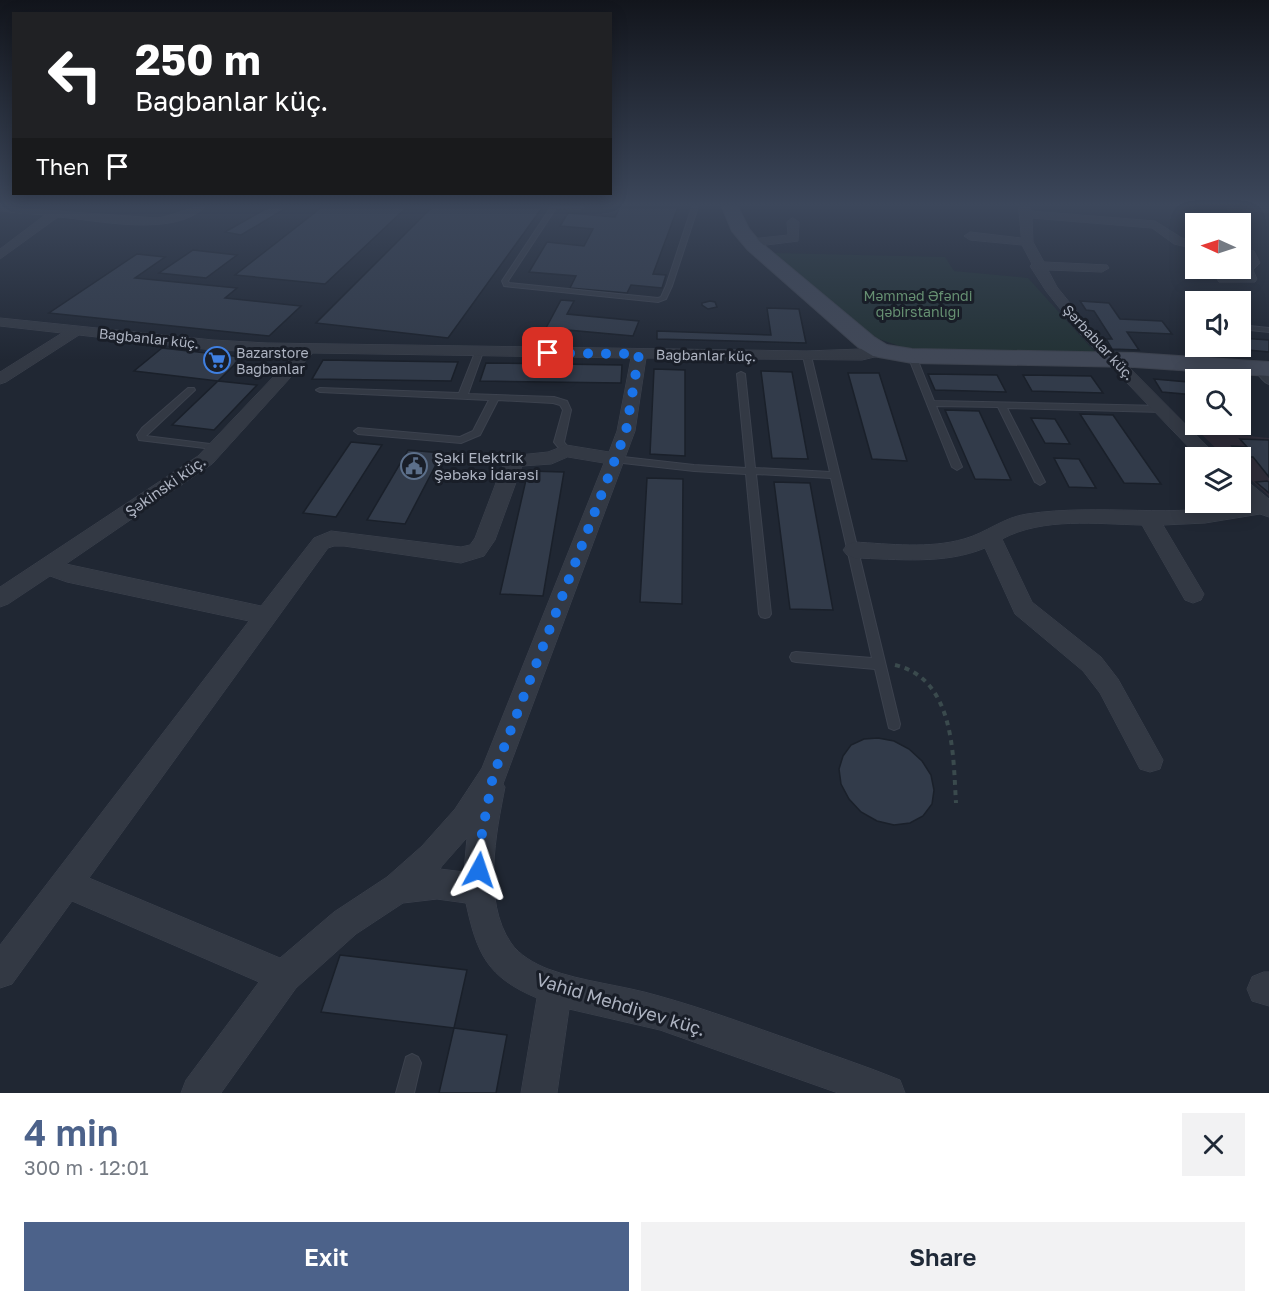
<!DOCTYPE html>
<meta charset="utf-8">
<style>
:root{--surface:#fff;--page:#f2f2f3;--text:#1f2937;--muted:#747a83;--accent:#4c628a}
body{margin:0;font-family:"Golos Text",sans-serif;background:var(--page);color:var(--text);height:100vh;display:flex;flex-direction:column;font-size:22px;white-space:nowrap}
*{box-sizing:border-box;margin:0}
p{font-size:20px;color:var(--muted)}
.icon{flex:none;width:33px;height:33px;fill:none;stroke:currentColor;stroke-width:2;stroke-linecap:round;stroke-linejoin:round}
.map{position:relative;height:1093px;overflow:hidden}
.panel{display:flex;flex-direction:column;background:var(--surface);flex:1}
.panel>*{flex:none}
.guide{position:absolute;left:12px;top:12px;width:600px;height:183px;border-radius:0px;box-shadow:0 3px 15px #0003;background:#202124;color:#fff;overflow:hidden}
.needle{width:39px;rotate:273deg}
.buttons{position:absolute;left:1185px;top:213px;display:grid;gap:12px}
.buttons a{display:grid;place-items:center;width:66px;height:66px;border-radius:0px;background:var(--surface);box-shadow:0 3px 15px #0003;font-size:30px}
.pin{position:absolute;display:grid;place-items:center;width:51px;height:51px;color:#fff;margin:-26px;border-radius:12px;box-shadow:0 3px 9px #0006}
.me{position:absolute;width:66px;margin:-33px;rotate:5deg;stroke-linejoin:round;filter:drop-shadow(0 0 4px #0008)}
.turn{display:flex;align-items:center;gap:21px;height:126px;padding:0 24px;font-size:27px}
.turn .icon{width:78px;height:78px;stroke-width:2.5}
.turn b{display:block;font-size:42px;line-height:51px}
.then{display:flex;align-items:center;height:57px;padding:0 24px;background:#0003;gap:12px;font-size:22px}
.round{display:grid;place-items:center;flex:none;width:63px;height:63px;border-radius:0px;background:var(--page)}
.overview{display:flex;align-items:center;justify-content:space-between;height:102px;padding:0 24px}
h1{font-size:36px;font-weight:600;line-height:45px;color:var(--accent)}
.button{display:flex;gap:12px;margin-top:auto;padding:12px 24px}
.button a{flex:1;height:69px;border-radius:0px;background:var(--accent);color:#fff;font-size:24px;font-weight:600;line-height:69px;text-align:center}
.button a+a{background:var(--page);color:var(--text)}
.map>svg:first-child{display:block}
.medical{fill:#2f2d39}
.green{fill:#223134}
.building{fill:#323b4a;stroke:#1a202a;stroke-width:1.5}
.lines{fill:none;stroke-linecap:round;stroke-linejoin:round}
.lane-casing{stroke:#3c424e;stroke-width:2}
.street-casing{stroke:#3c424e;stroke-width:1}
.secondary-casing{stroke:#3c424e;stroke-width:2}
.path{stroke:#3a4a4d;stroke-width:4;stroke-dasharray:5 5;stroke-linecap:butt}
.lane{fill:#333944;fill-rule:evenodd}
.street{fill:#333944;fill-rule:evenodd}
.secondary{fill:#414857;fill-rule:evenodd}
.route{stroke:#1a73e8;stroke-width:10;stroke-dasharray:0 18}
.labels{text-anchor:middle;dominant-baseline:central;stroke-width:6;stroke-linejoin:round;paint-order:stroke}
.far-park-label{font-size:14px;fill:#669072;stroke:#191e28}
.far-street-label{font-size:14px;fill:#adb3c1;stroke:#191e28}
.far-poi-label{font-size:14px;fill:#adb3c1;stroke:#191e28;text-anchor:start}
.poi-label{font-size:15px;fill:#adb3c1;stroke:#191e28;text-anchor:start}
.street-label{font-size:15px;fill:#adb3c1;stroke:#191e28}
.near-street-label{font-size:18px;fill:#adb3c1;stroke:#191e28}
</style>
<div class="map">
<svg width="1269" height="1093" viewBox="0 0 1269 1093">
<rect width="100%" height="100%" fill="#202733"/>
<path class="medical" d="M1198,431L1269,438V496L1241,471L1240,458L1225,457Z"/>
<path class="green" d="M774,253L945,257L954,271L1028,278L1095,352L911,350L876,338Z"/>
<path class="building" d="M269,207H288L241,235L225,232Z
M322,207H407L325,284L235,275Z
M432,207L542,208L448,338L316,323Z
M620,207H678L653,274L666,275L662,288L631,285L627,293L570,288L576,276L529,272L547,242L584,246L593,229L560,226L568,213L615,217Z
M193,250L237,255L206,278L159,273Z
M137,254L165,257L135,278L237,288L225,298L301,306L269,336L49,313Z
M561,300L574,301L567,314L639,321L633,336L546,328Z
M710,301L715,302L717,307L708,309L702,305V303Z
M1080,301L1109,303L1120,319L1162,321L1172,334L1127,332L1139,350L1112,349L1106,339H1112L1094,311L1086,310Z
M767,308L799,309L806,343L657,339V331L771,335Z
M1240,338L1269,340V352L1248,350Z
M162,348L242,357L218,381L134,371Z
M323,360L458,362L451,381L312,379Z
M486,363L622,365L621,383L480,381Z
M654,369L685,370V456L650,454Z
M761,371L792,372L808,459L772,458Z
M848,373H879L907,461L872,459Z
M928,374L997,375L1006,392L935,390Z
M1023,375L1091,376L1103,393L1032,391Z
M1154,379L1188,382L1196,395L1162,392Z
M218,381L257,385L214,430L172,425Z
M945,410L979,411L1011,480L975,479Z
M1080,414L1113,415L1161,484L1124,483Z
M1031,418L1055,419L1070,444L1045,443Z
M1240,439L1269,440V477L1253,457H1241L1232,446L1247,447Z
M351,442L382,445L336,517L303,513Z
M408,450L442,453L405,524L367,520Z
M1054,458L1079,459L1096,488L1069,487Z
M528,471L564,472L543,596L500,594Z
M647,478L683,479L682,604L640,602Z
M1267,481L1269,482V493L1256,482Z
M774,482L810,483L833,610L790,609Z
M878,738L894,741L909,749L922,761L931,775L934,790L932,804L923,816L910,823L894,825L877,821L861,812L849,799L841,784L839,769L843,756L851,745L864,739Z
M340,955L467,970L454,1028L321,1012Z
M454,1028L507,1035L496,1093H439Z"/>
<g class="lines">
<defs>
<path id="lane" d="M551,207H583L580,209L556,208L508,281L509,283L658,298L661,297L666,286L692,207H698L672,286L666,299L658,302L504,286L502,281Z
M1240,325L1269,328V332L1240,329Z
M476,350H482L483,352L468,394L554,397L567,401L571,410L564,442L571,451L569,453H563L554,442L563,410L560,405L553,403L498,400L480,435L461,443L358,434L354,431L358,428L460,437L473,431L489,400L320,392L316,390L320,388L459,393Z
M804,354H810L811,356L900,724L899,728L894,730L889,728L888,724L875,669L796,662L792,661L790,657L792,653L796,652L872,658L831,478L756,474L771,614L769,617L765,618L761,617L759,614L746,474L694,471L614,462L609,459L614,456L694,465L746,468L737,374L741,372L745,374L755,468L830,472L803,356Z
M909,354H915L916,356L934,401L1162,406L1166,409L1162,412L1007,408L1045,482L1040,485L1035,482L998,407L936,406L962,467L957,470L952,467L908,356Z
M1256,367H1262L1269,377V384C1264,383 1255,372 1256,367Z
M188,388H194L195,390L146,436L218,445L221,446L223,448L221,450L139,440L137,435L142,428Z
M412,1054L418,1057L421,1063L414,1093H396L406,1057Z"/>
<path id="street" d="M0,207L157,218C174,216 188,206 205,207C173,238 98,220 58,217L0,259V249L45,215L0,211Z
M1019,207H1030L1031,211L1155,221L1182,238L1196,241V249L1174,244L1152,228L1032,218L1033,242L1044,262L1107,265L1109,268L1102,272L1048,270L1057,287L1091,329L1219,458H1199L1081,335L1046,291L1030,266L1032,264L1022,245L970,240L964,236L970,232L1021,238Z
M1227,207H1269V212L1232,211L1228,210Z
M793,218L799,222L798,241L751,247L745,243L751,239L788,235L787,222Z
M1249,250L1254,251L1260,263L1253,270L1257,279L1255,282H1219L1217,279L1219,276L1242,275L1239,269L1246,262L1243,254Z
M0,318L213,340L267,343L807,351L887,348L889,351L887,354L862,360L646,358L635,431L503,784L505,787C496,833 482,901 511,943C519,955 535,964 548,969C583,982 622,985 659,996C706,1009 751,1026 797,1042C831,1055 866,1066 900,1080L905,1093H838L660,1030L569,1009L557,1093H521L537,998C487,977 477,954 466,903L437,899L403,903L356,934L296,988L221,1093H181L186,1080L259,982L72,901L12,984L0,988V945L249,621L67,582L50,576L8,604L0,607V587L198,456L296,353L213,350L79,335L6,382L0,384V372L62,333L0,326ZM313,353L631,358L617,431L609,452L566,445L548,452L510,456L502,467L475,538L470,545L461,547L331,531L314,538L261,606L66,564L212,464ZM568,457L604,463L482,768L455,809L422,846L387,877L334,912L280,958L89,878L328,548L334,546H344L461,563L484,556L495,540L522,466L551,464ZM467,838L464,872L440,869L442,866Z
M1240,480L1247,481L1269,499V517L1260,514L1205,523L1163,525L1204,594L1201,600L1193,603L1185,600L1142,525C1097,524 1043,517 1002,539L1032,602L1101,657L1118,679L1163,760L1160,769L1150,772L1140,769L1100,693L1083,671L1015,614L985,548C944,565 898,559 854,558L847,555L843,550L847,545L854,542C890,544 929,549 964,539C986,533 1004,517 1027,514C1100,503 1175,519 1248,503L1240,497Z
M1264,972H1269V1006L1252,1001L1247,989L1252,977Z"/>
<path id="secondary" d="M722,207H738L749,229L760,242L874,337L887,345L912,349L1134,353L1269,362V376L1134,367L912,363L873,356L858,347L748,250L732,231Z"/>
</defs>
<use href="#lane" class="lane-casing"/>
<use href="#street" class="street-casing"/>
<use href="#secondary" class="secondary-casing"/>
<path class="path" d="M895,665C955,679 953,755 956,803"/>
<use href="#lane" class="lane"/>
<use href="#street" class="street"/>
<use href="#secondary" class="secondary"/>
</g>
<linearGradient id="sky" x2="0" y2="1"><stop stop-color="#12151c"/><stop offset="0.57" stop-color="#3c475b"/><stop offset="1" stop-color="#3c475b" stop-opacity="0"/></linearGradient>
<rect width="1269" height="360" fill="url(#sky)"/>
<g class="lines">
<path class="route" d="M479,870L482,833L493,776L626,431L639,354L548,353"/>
</g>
<defs>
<symbol id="supermarket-ring" viewBox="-11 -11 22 22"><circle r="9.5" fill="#191e28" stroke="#3f7fe0" stroke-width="1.5"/><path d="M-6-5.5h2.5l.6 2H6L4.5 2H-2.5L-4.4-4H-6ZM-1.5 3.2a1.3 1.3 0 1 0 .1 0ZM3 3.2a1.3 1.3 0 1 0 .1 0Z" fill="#3f7fe0"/></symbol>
<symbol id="civic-ring" viewBox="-11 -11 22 22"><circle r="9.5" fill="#191e28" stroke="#5c6f8a" stroke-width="1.5"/><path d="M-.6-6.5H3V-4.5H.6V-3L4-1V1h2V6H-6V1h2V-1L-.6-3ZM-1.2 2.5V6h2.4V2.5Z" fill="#5c6f8a"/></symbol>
</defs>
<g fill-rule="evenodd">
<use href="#supermarket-ring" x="202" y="345" width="30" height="30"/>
<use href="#civic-ring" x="399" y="451" width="30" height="30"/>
</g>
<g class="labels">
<g class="far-park-label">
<text x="918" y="295">Məmməd Əfəndi<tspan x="918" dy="16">qəbirstanlığı</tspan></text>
</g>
<g class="far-street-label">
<text transform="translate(149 338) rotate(6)">Bağbanlar küç.</text>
<text transform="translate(1099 342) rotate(47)">Şərbablar küç.</text>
<text transform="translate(706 355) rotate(1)">Bağbanlar küç.</text>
</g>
<g class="far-poi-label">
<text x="236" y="352">Bazarstore<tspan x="236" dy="16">Bağbanlar</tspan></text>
</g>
<g class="poi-label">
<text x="434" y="457">Şəki Elektrik<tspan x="434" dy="17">Şəbəkə İdarəsi</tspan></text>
</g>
<g class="street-label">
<text transform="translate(165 486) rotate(-35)">Şəkinski küç.</text>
</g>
<g class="near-street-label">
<text transform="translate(621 1004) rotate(17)">Vahid Mehdiyev küç.</text>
</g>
</g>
</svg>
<div class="buttons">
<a><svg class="needle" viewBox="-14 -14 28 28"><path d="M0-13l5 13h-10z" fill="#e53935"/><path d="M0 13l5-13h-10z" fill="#747a83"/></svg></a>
<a><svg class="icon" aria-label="sound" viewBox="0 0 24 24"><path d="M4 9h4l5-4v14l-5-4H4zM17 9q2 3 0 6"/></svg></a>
<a><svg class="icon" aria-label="search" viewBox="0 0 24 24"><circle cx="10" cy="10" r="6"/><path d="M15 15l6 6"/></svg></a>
<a><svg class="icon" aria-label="layers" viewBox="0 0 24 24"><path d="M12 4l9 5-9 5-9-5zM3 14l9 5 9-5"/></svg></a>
</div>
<div class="pin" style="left:548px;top:353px;background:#d93025"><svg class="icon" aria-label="arrive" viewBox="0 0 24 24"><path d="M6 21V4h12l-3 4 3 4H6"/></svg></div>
<svg class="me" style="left:479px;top:870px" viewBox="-20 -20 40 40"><path d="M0-17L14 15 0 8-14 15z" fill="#1a73e8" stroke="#fff" stroke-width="4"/></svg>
<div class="guide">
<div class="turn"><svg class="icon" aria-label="left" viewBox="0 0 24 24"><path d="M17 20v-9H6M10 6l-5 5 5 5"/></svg><div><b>250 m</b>Bağbanlar küç.</div></div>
<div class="then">Then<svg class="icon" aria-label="arrive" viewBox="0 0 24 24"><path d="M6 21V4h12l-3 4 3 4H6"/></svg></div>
</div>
</div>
<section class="panel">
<div class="overview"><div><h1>4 min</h1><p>300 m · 12:01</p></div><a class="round"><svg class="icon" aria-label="close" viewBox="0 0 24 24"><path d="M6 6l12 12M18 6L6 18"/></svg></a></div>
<div class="button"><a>Exit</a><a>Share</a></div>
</section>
